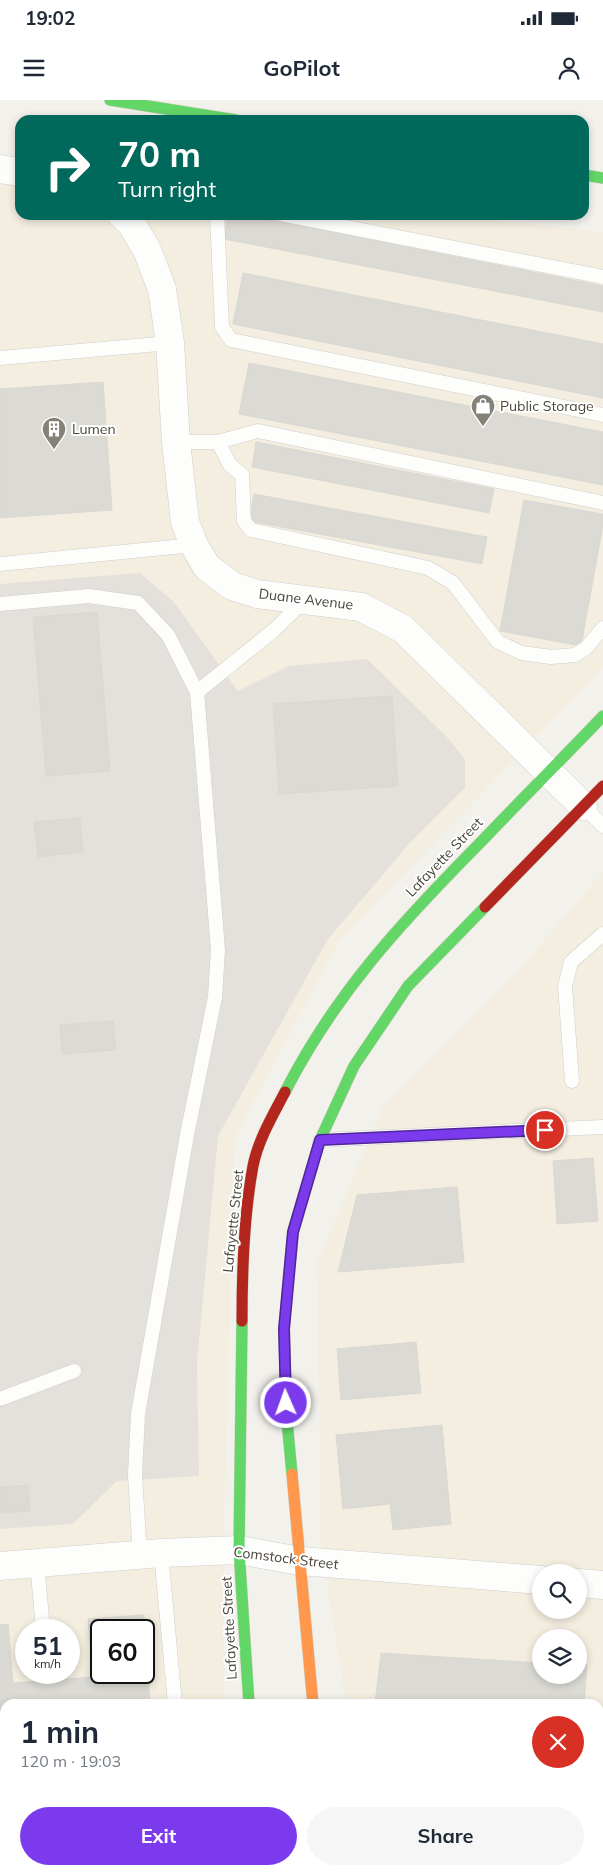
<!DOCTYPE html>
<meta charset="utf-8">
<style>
:root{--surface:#fff;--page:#f6f6f7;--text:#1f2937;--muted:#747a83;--accent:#7c3aed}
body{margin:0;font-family:Mulish,sans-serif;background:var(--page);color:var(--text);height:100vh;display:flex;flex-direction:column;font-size:19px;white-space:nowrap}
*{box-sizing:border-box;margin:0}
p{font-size:16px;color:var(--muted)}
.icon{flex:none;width:28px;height:28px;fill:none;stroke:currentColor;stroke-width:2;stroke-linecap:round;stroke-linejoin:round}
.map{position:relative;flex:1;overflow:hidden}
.drawer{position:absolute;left:0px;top:1599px;width:604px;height:176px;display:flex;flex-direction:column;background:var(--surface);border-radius:15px 15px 0 0;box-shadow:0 2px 8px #0003}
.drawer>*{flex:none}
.guide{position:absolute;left:15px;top:15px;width:574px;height:105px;border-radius:15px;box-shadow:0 2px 8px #0003;background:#00695c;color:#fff;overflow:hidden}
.controls{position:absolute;left:532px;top:1464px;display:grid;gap:10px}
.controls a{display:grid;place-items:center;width:55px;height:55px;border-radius:50%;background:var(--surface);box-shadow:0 2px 8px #0003;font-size:25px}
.speed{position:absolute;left:15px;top:1519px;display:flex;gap:10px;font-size:25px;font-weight:700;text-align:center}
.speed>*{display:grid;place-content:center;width:65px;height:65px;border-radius:50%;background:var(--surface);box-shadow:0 2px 8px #0003;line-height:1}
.speed small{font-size:12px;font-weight:400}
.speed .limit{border:2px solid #111;border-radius:8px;background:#fff;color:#111}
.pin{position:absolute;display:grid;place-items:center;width:42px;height:42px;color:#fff;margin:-21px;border:2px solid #fff;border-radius:50%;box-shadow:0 1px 5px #0007}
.me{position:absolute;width:55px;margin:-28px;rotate:358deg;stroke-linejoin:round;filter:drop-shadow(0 0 4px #0008)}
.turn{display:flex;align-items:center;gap:18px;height:105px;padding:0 20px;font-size:22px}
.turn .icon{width:65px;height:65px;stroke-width:2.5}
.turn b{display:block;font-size:35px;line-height:42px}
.round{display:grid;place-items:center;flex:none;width:52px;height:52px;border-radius:26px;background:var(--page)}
.summary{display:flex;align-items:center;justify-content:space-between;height:85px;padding:0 20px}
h1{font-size:30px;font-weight:700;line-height:38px}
.primary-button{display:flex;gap:10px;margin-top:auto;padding:10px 20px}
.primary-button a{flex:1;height:58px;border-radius:30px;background:var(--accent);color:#fff;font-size:20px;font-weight:700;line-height:58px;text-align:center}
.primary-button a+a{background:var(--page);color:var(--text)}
.status{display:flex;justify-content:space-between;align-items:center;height:35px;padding:0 25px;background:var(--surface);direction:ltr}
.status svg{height:14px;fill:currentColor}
header{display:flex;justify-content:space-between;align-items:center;height:65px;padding:0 20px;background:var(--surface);font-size:22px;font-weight:700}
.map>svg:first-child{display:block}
.commercial{fill:#f4eee0;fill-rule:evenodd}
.industrial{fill:#e4e1dc}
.building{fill:#dbdad5;stroke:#dad8d2;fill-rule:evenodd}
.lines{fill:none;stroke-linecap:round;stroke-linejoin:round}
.lane-casing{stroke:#d0cfca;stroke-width:15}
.street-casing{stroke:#d0cfca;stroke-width:29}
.fast-casing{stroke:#d3cfba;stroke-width:12}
.slow-casing{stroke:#d3cfba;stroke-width:12}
.jam-casing{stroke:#d3cfba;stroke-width:12}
.lane{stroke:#fdfdfc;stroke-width:14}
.street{stroke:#fdfdfc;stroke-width:28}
.fast{stroke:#63d668;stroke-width:11}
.slow{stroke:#ff974d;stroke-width:11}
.jam{stroke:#b3261e;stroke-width:11}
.route-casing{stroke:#51269a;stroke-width:12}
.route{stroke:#7c3aed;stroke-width:9}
.labels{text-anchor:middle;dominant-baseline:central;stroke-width:4;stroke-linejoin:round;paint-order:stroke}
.poi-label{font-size:14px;fill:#484438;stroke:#fff;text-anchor:start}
.street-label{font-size:14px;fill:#484438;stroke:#fff}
</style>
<div class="status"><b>19:02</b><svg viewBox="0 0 49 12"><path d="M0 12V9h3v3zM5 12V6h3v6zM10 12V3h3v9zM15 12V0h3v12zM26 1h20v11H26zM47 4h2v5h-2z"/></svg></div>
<header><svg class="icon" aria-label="menu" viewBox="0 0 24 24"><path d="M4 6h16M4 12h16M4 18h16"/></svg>GoPilot<svg class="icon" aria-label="person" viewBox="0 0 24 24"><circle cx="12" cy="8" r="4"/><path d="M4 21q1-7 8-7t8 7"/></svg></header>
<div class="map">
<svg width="603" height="1774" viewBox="0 0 603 1774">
<rect width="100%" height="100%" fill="#f2f1ec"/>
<path class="commercial" d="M0,63L20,66V115H451L603,132V568L339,841L235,1037L225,1380L223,1604H5V1749H0ZM26,1530H69V1572H26ZM101,1530H144V1572H101Z
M603,772V1749H599V1604H346L321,1444L317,1164L382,1008L518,871ZM541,1472H579V1510H541ZM541,1538H579V1575H541Z"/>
<path class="industrial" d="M140,473L173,501L238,591L289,566L367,559L446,636L465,659V688L409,744L328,839L218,1036L197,1263L199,1376L117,1381L73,1424L0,1429V484Z"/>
<path class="building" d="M228,115H246L603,186V212L224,139Z
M243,173L603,244V298L233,224Z
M249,263L603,332V385L239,314Z
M103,282L112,410L0,418V289Z
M256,342L494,389L489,413L252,367Z
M254,394L487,437L482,464L249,421Z
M524,400L603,414V425L581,546L500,531Z
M97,512L110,671L46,676L33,517Z
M392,596L398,686L279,694L273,604Z
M80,718L83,752L38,757L34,722Z
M113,921L116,950L62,954L60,925Z
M593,1058L598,1121L557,1124L553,1061Z
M457,1087L464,1162L338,1172L357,1095Z
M416,1242L421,1293L341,1300L337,1249Z
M442,1325L451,1424L393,1430L390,1404L343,1409L336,1335Z
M28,1385L30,1411L0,1413V1387Z
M144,1515L150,1604H5V1679L0,1680V1525L8,1524L13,1583L93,1577L88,1519ZM101,1530H144V1572H101Z
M381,1553L541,1563V1575H579V1565H587L584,1604H375Z"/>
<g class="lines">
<defs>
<path id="lane" d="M217,115L222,227L231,240L603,315
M285,115L603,177
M0,258L170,243
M176,342H218L258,331L603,403
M218,342L230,365L242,375L244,421L251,430L428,468L453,483L498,542L522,553L551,557L575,555L586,548L603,528
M0,464L194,445
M0,504L89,496L138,503L168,535L197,592L218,850L215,897L187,1035L138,1314L135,1375L140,1455
M197,592L273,531L305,500
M583,706L603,726
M572,981L565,886L571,862L603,834
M320,1040L603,1027
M0,1299L74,1271
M161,1453L175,1604
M37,1462L43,1530
M0,1704L5,1703"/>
<path id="street" d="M0,69L20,72
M122,115L131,123L147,150L162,189L170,243L176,342L185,422L194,445L207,467L232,486L257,494L361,507L403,529L583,706
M0,1466L161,1453L239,1450L300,1461L541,1480
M579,1483L603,1485"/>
<path id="fast" d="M110,0L236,20
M584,75L603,78
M285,992C335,894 400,824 476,747C518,703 561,660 603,616
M242,1221L239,1450L249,1604
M292,1374L287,1321L284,1229L293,1131L320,1040L354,966L408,886L485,807
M261,1770L262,1774
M328,1770L329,1774
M473,1770L491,1774"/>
<path id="slow" d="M292,1374L313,1604
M17,1774L36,1770"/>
<path id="jam" d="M485,807L603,686
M242,1221C242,1172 244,1114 253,1066C258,1040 273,1015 285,992"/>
</defs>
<use href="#lane" class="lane-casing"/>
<use href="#street" class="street-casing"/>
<use href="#fast" class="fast-casing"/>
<use href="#slow" class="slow-casing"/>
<use href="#jam" class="jam-casing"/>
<use href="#lane" class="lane"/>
<use href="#street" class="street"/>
<use href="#fast" class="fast"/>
<use href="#slow" class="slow"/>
<use href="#jam" class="jam"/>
</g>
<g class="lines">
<defs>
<path id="route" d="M286,1303L284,1229L293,1132L320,1040L545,1030"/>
</defs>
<use href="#route" class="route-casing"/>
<use href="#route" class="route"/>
</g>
<defs>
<symbol id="shop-pin" viewBox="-11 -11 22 30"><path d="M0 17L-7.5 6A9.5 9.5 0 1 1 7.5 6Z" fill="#848177" stroke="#fff"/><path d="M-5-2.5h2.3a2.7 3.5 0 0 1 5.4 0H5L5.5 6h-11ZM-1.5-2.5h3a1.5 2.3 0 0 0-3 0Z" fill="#fff"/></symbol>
<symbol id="building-pin" viewBox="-11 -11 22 30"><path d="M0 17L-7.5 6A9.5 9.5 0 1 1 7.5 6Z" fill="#848177" stroke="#fff"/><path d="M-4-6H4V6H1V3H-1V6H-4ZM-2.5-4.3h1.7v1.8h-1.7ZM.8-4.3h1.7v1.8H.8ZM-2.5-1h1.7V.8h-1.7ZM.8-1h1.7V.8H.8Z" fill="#fff"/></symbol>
</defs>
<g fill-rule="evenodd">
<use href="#shop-pin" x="469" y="292" width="28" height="38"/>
<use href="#building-pin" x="40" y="315" width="28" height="38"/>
</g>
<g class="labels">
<g class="poi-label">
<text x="500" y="306">Public Storage</text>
<text x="72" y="329">Lumen</text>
</g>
<g class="street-label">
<text transform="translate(306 499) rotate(7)">Duane Avenue</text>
<text transform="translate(444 757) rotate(-46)">Lafayette Street</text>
<text transform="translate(233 1121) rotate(-84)">Lafayette Street</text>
<text transform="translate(286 1458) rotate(7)">Comstock Street</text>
<text transform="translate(229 1528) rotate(-93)">Lafayette Street</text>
</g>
</g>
</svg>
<div class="controls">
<a><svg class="icon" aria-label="search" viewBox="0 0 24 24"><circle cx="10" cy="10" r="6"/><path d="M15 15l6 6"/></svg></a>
<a><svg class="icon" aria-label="layers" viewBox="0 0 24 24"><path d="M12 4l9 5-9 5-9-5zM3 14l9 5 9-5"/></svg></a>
</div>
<div class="speed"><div>51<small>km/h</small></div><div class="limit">60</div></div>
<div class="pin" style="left:545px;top:1030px;background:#d93025"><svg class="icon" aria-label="arrive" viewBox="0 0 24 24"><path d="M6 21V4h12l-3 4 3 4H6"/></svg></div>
<svg class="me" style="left:286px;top:1303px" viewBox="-20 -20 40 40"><circle r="17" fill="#7c3aed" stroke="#fff" stroke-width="3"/><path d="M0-11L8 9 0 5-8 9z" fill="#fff"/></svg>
<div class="guide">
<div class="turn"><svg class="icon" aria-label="right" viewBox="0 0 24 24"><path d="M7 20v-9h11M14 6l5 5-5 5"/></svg><div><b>70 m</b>Turn right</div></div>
</div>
<section class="drawer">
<div class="summary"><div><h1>1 min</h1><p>120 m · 19:03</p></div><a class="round" style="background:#d93025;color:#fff"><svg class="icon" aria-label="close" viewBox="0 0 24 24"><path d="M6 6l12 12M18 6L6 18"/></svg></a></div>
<div class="primary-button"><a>Exit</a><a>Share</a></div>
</section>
</div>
